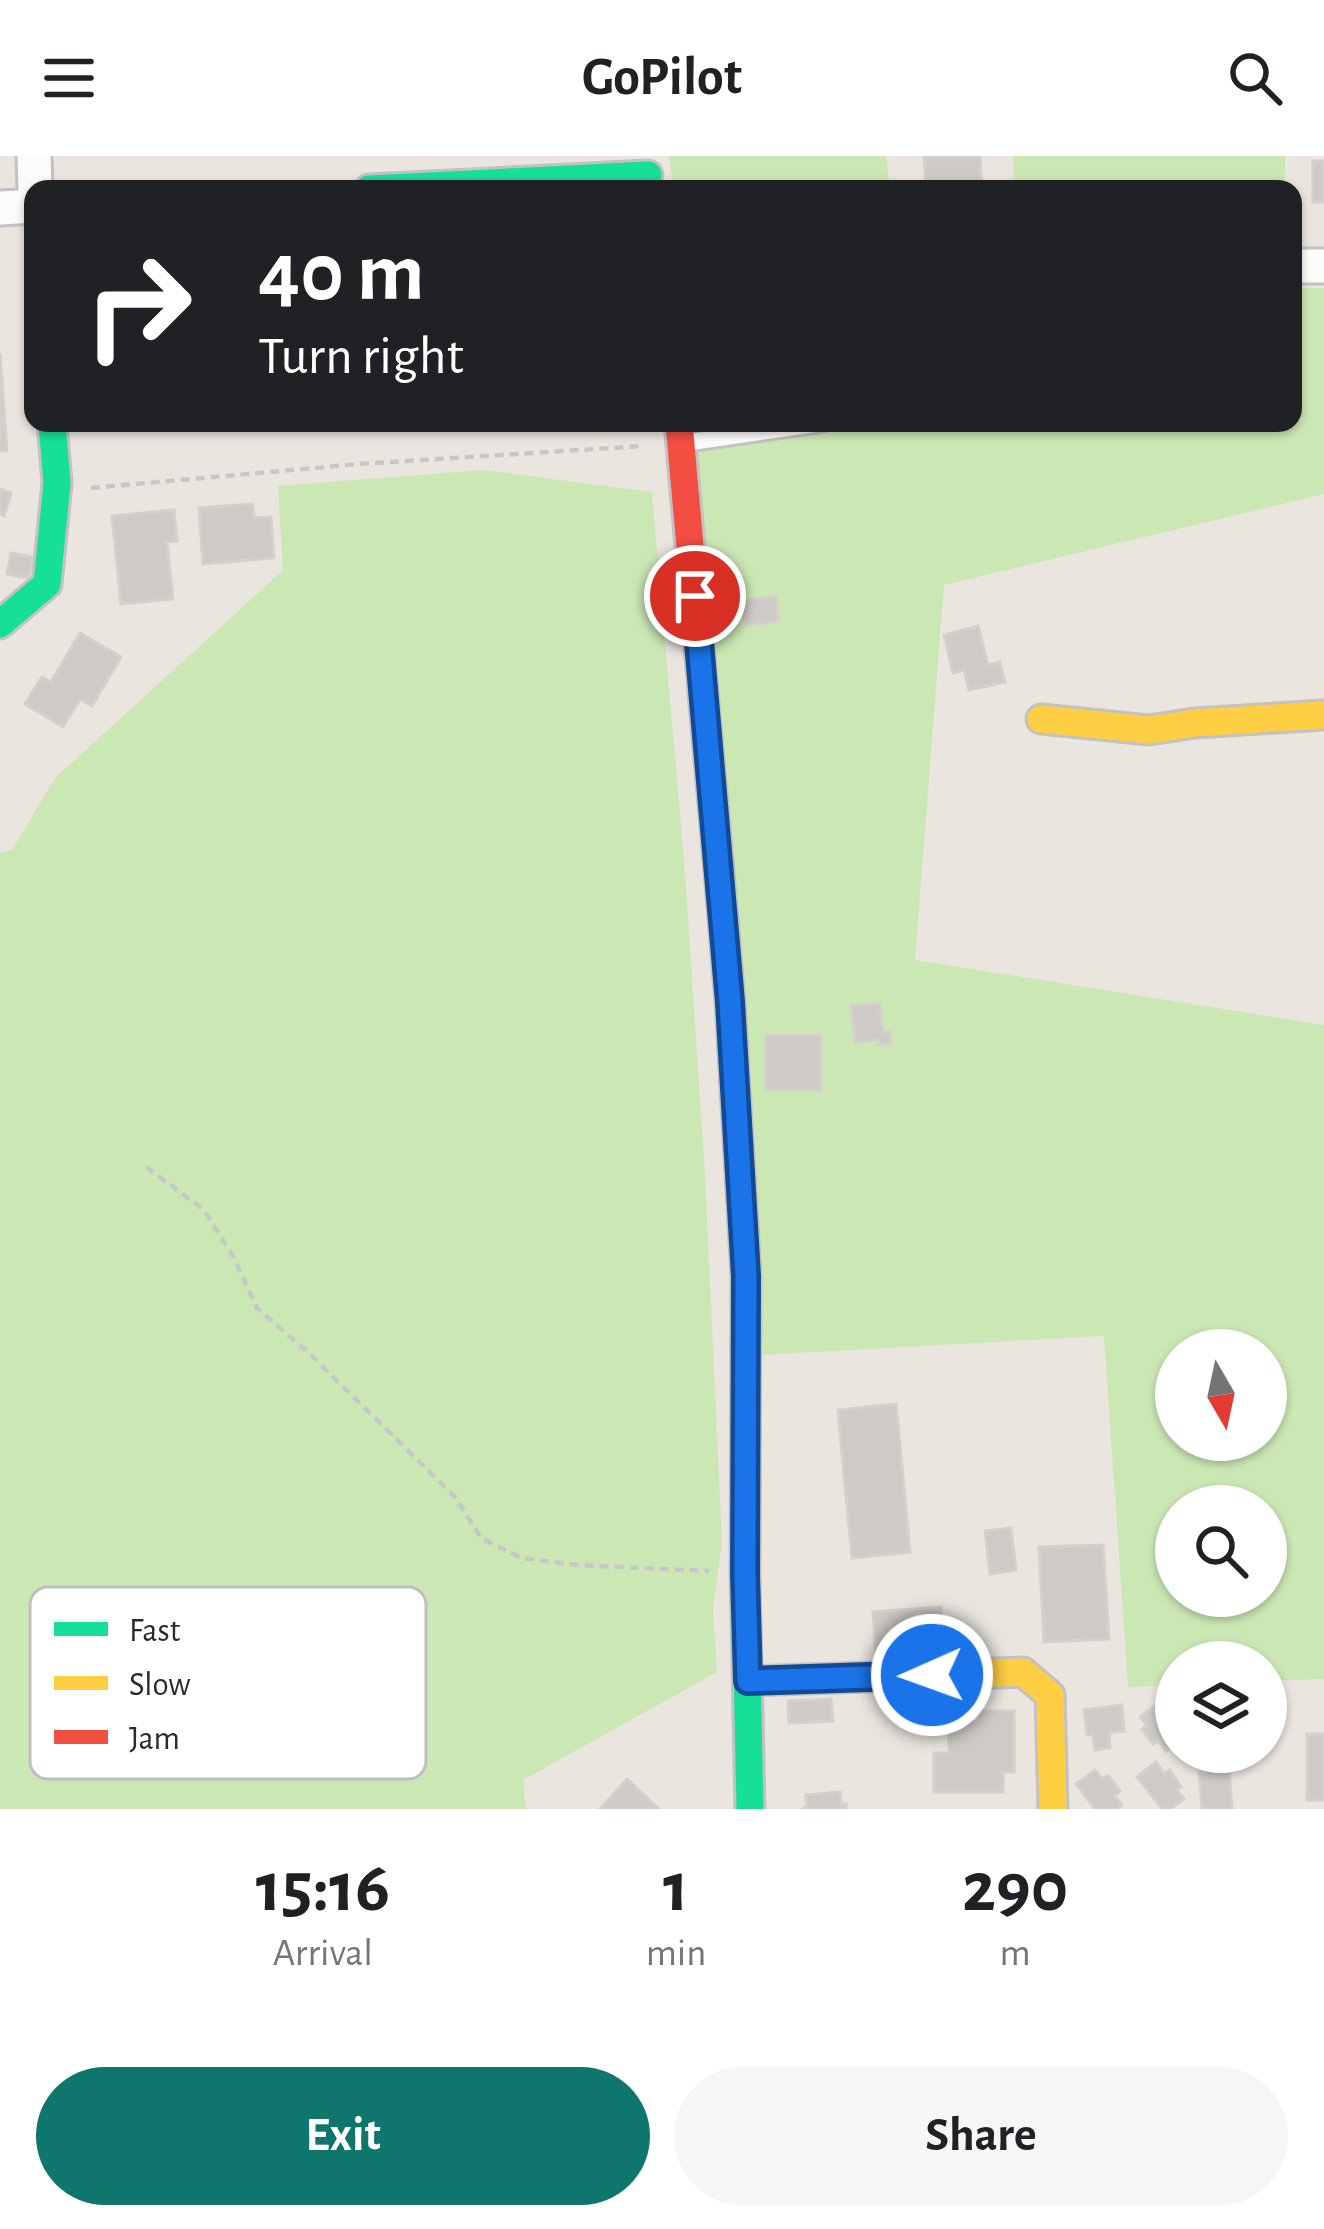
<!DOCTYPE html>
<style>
:root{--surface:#fff;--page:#f6f6f6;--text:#202124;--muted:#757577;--accent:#0f766e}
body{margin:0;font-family:"Alegreya Sans",sans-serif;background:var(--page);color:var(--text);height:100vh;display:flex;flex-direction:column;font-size:45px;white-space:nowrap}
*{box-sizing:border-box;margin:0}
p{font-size:39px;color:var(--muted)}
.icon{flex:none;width:66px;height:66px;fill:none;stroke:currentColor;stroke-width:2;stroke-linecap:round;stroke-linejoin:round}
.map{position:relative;height:1653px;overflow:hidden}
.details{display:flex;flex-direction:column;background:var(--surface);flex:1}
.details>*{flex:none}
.guide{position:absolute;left:24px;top:24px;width:1278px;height:252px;border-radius:24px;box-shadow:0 3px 9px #0004;background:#202124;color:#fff;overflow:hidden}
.needle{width:78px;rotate:171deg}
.controls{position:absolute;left:1155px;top:1173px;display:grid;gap:24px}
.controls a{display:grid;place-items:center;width:132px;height:132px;border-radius:50%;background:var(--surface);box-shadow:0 3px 9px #0004;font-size:60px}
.pin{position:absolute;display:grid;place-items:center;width:102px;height:102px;color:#fff;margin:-51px;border:6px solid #fff;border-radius:50%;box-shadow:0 3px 12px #0007}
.me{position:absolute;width:132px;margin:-66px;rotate:268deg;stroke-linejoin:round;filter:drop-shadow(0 0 9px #0008)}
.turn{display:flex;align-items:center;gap:42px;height:252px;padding:0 36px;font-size:54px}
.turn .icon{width:156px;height:156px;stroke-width:2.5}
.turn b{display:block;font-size:84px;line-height:102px}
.eta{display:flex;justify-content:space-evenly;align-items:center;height:204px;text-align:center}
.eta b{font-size:72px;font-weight:700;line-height:84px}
.action{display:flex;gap:24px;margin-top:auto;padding:24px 36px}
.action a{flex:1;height:138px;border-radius:72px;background:var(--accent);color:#fff;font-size:48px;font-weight:700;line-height:138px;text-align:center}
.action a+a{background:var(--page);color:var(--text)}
header{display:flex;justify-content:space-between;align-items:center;height:156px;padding:0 36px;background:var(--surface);font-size:54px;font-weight:700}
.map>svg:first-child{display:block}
.green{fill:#cbe8b4;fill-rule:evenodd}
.building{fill:#cecbc6;stroke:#d4d0cb;stroke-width:3}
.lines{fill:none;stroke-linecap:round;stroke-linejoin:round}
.lane-casing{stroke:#c3c1c1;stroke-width:22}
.street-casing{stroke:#c3c1c1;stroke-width:39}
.fast-casing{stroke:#c3c1c1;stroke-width:33}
.slow-casing{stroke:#c3c1c1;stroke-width:33}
.jam-casing{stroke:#c3c1c1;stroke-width:33}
.path{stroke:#c8c7c7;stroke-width:4.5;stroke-dasharray:9 6;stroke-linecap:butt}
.lane{stroke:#fcfbfa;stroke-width:16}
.street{stroke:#fcfbfa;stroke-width:33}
.fast{stroke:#16e098;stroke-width:27}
.slow{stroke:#ffcf43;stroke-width:27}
.jam{stroke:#f24e42;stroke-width:27}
.route-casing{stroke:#114b97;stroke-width:30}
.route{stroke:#1a73e8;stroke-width:21}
.key{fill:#fff;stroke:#bfbfbf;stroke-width:3}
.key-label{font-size:33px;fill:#2a2a2a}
</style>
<header><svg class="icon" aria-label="menu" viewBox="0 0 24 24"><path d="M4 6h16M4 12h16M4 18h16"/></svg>GoPilot<svg class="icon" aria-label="search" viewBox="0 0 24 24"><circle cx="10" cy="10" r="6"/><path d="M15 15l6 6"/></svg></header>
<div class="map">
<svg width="1324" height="1653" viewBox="0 0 1324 1653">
<rect width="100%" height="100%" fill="#eae5df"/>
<path class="green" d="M669,0H886L890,33H673Z
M1013,0H1285V33H1014Z
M1293,132H1324V338L944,429L915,804L1324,869V1523L1266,1525V1506H1176V1529L1128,1531L1104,1180L761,1199L695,267H1293ZM1176,1194H1266V1284H1176ZM1176,1350H1266V1440H1176Z
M482,314L652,336L685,716L705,1018L722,1386L713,1454L717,1516L523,1624L526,1653H0V697L12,694L55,622L283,414L278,330Z"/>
<path class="building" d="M924,0H980L982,33H926Z
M1313,5H1324V46H1313Z
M0,197L7,295H0Z
M0,333L11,337L4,360L0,358Z
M253,348L254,362L271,361L274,402L203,408L199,352Z
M174,354L177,385L167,386L173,443L121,448L112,360Z
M11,397L33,401L28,422L7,418Z
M776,440L779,465L745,470L741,445Z
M978,470L988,509L1000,506L1005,526L969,534L964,514L953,517L944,479Z
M80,477L121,501L92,550L80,543L63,571L25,548L42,521L51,526Z
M880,847L883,876H890L891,888L879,889L878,884L855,886L851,850Z
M766,879H821V934H766Z
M896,1248L910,1396L852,1402L838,1254Z
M1011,1372L1016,1414L990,1418L985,1375Z
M1103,1389L1109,1483L1044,1486L1039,1391Z
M941,1451L944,1493L876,1499L873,1456Z
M831,1543L833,1565L789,1567L788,1545Z
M1161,1545L1176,1564V1587L1166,1595L1158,1584L1153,1588L1142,1573L1147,1569L1140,1561Z
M1122,1549L1124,1575L1109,1577L1110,1592L1095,1594L1093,1578L1087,1579L1084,1554Z
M978,1555H1014V1616H1003V1636H934V1597H949L948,1565H978Z
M1307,1578H1324V1644H1307Z
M1156,1606L1164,1617L1170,1614L1181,1631L1177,1634L1184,1643L1170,1653H1162L1137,1621Z
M1229,1613L1232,1653H1202L1199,1616Z
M1095,1614L1102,1623L1108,1619L1120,1635L1115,1640L1122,1649L1117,1653H1095L1076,1628Z
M627,1623L659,1653H600Z
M840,1636L841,1649L846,1648V1653H802L807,1650L806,1639Z"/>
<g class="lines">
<defs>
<path id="lane" d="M685,287L821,267"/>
<path id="street" d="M34,0L35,33
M0,52L33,50
M1293,110H1324"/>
<path id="fast" d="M369,33L648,19
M0,468L47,428L57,327L52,267
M718,704L730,846L746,1120L745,1419L750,1653"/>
<path id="slow" d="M1041,563L1149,574L1195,567L1324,559
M748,1525L1023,1516L1050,1539L1053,1653"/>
<path id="jam" d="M679,267L718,704"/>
</defs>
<use href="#lane" class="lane-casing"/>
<use href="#street" class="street-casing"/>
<use href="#fast" class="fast-casing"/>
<use href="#slow" class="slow-casing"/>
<use href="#jam" class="jam-casing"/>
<path class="path" d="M91,332L359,308L642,290
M146,1011L203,1053L233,1100L257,1152L311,1199L455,1341L481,1382L521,1402L577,1409L709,1415"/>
<use href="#lane" class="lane"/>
<use href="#street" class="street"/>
<use href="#fast" class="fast"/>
<use href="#slow" class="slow"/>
<use href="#jam" class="jam"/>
</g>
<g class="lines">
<defs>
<path id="route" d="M695,440L730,846L746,1120L745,1419L748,1525L932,1519"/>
</defs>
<use href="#route" class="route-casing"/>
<use href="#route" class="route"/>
</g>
<rect x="30" y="1431" width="396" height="192" rx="18" class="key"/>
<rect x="54" y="1466" width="54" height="14" fill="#16e098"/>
<rect x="54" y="1520" width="54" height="14" fill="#ffcf43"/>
<rect x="54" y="1574" width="54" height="14" fill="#f24e42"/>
<g class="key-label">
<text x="129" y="1485">Fast</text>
<text x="129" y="1539">Slow</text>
<text x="129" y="1593">Jam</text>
</g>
</svg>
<div class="controls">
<a><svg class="needle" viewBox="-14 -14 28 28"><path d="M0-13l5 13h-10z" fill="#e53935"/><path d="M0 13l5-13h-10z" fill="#757577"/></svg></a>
<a><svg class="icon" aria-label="search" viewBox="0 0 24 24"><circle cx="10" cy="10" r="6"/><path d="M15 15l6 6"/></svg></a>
<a><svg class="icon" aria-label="layers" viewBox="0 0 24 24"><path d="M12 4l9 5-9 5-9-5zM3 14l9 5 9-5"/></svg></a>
</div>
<div class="pin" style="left:695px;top:440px;background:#d93025"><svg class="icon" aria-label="arrive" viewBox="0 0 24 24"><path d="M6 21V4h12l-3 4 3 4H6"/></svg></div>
<svg class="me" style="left:932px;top:1519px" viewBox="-20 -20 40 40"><circle r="17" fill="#1a73e8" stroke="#fff" stroke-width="3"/><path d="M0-11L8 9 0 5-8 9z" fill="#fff"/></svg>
<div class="guide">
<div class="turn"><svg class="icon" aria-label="right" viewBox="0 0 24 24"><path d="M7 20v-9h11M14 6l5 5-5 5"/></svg><div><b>40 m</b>Turn right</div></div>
</div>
</div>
<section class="details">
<div class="eta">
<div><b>15:16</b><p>Arrival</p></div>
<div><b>1</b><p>min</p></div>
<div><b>290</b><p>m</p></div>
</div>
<div class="action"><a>Exit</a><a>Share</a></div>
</section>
